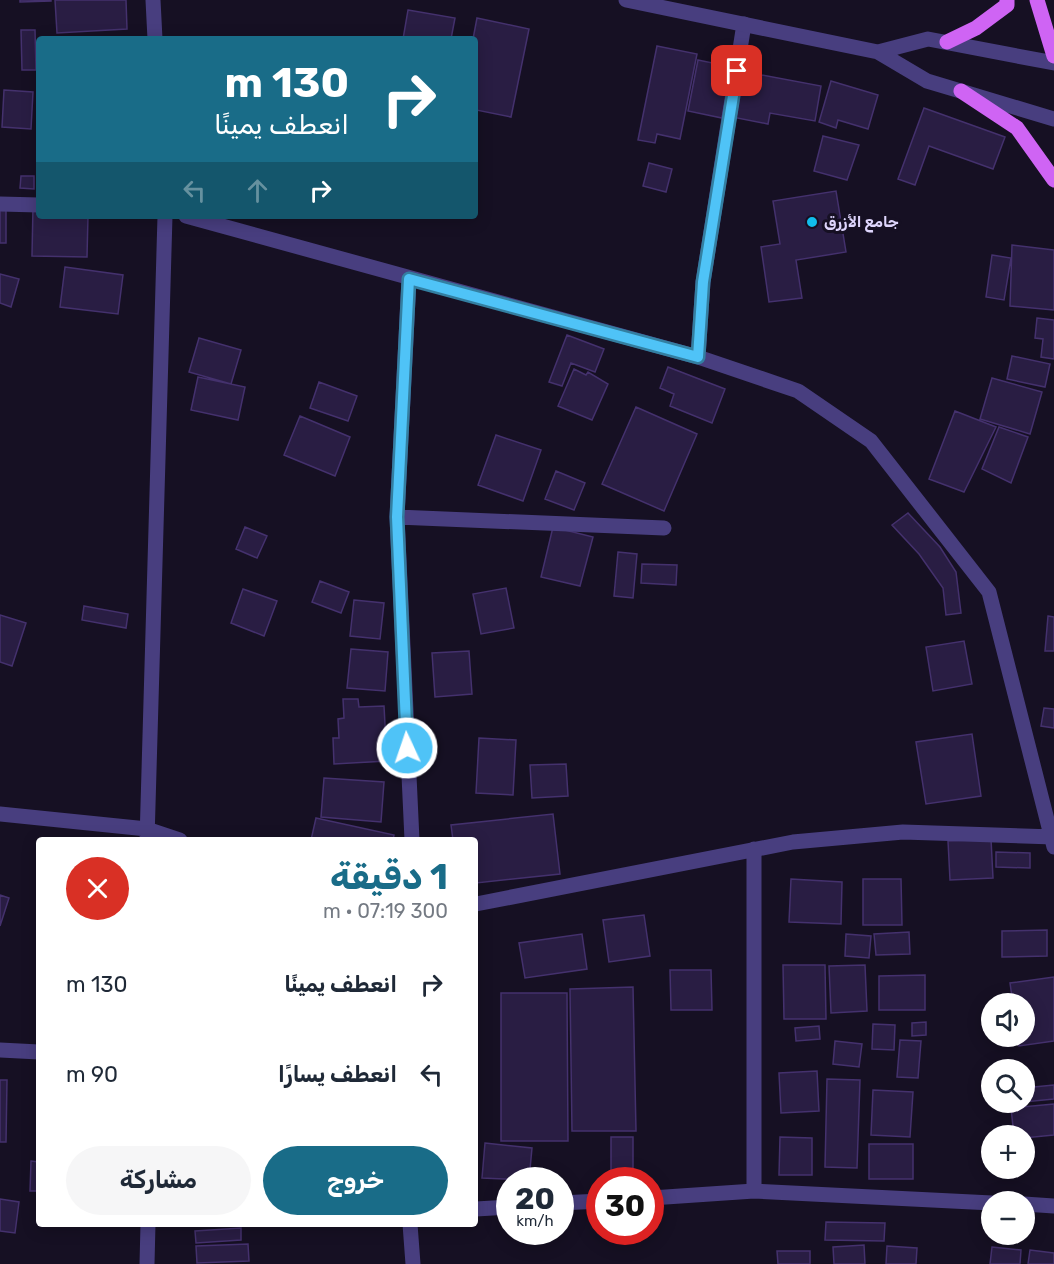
<!DOCTYPE html>
<html lang="ar">
<meta charset="utf-8">
<style>
:root{--surface:#fff;--page:#f6f6f7;--text:#1f2937;--muted:#747a83;--accent:#196c88}
body{margin:0;font-family:Rubik,Cairo,sans-serif;background:var(--page);color:var(--text);direction:rtl;height:100vh;display:flex;flex-direction:column;font-size:22px;white-space:nowrap}
*{box-sizing:border-box;margin:0}
p{font-size:20px;color:var(--muted)}
.icon{flex:none;width:33px;height:33px;fill:none;stroke:currentColor;stroke-width:2;stroke-linecap:round;stroke-linejoin:round}
.map{position:relative;flex:1;overflow:hidden;direction:ltr}
.sheet{position:absolute;left:36px;top:837px;width:442px;height:390px;display:flex;flex-direction:column;background:var(--surface);border-radius:6px;box-shadow:0 3px 15px #0003;direction:rtl}
.sheet>*{flex:none}
.hud{position:absolute;left:36px;top:36px;width:442px;height:183px;border-radius:6px;box-shadow:0 3px 15px #0003;direction:rtl;background:#196c88;color:#fff;overflow:hidden}
.controls{position:absolute;left:981px;top:993px;display:grid;gap:12px}
.controls a{display:grid;place-items:center;width:54px;height:54px;border-radius:50%;background:var(--surface);box-shadow:0 3px 15px #0003;font-size:30px}
.speed{position:absolute;left:496px;top:1167px;display:flex;gap:12px;font-size:30px;font-weight:700;text-align:center}
.speed>*{display:grid;place-content:center;width:78px;height:78px;border-radius:50%;background:var(--surface);box-shadow:0 3px 15px #0003;line-height:1}
.speed small{font-size:15px;font-weight:400}
.speed .limit{border:9px solid #d22;background:#fff;color:#111}
.pin{position:absolute;display:grid;place-items:center;width:51px;height:51px;color:#fff;margin:-26px;border-radius:12px;box-shadow:0 3px 9px #0006}
.me{position:absolute;width:66px;margin:-33px;rotate:357deg;stroke-linejoin:round;filter:drop-shadow(0 0 4px #0008)}
.turn{display:flex;align-items:center;gap:21px;height:126px;padding:0 30px;font-size:27px}
.turn .icon{width:78px;height:78px;stroke-width:2.5}
.turn b{display:block;font-size:42px;line-height:51px}
.lanes{display:flex;align-items:center;height:57px;padding:0 30px;background:#0003;justify-content:center;gap:30px;direction:ltr}
.lanes .off{opacity:.35}
.round{display:grid;place-items:center;flex:none;width:63px;height:63px;border-radius:32px;background:var(--page)}
.head{display:flex;align-items:center;justify-content:space-between;height:102px;padding:0 30px}
h1{font-size:36px;font-weight:700;line-height:45px;color:var(--accent)}
.action{display:flex;gap:12px;margin-top:auto;padding:12px 30px}
.action a{flex:1;height:69px;border-radius:36px;background:var(--accent);color:#fff;font-size:24px;font-weight:700;line-height:69px;text-align:center}
.action a+a{background:var(--page);color:var(--text)}
ul{padding:0;list-style:none}
li{display:flex;align-items:center;gap:18px;height:90px;padding:0 30px}
li div{flex:1}
li b{display:block;font-size:22px}
li em{font-style:normal}
.map>svg:first-child{display:block}
.building{fill:#291d43;stroke:#44316d;stroke-width:1.5}
.lines{fill:none;stroke-linecap:round;stroke-linejoin:round}
.minor{stroke:#483e7f;stroke-width:15}
.tertiary{stroke:#483e7f;stroke-width:15}
.primary{stroke:#cf64f4;stroke-width:15}
.route-casing{stroke:#337fa1;stroke-width:15}
.route{stroke:#4fc3f7;stroke-width:10}
.poi-dot{fill:#11bdec;stroke:#161023;stroke-width:2}
.labels{text-anchor:middle;dominant-baseline:central;stroke-width:6;stroke-linejoin:round;paint-order:stroke}
.poi-label{font-size:15px;font-weight:bold;fill:#ded5fc;stroke:#161023;text-anchor:start}
</style>
<div class="map">
<svg width="1054" height="1264" viewBox="0 0 1054 1264">
<rect width="100%" height="100%" fill="#161023"/>
<path class="building" d="M20,0H51V1L20,2Z
M55,0H126L127,29L57,33Z
M408,10L455,18L451,39H403Z
M477,18L529,29L511,117L476,110V39H473Z
M21,30H35L36,70H22Z
M657,46L697,54L680,139L657,134L655,143L638,140Z
M698,60L732,67L722,118L688,111Z
M740,71L821,86L815,121L770,113L768,124L732,117Z
M831,81L878,95L868,129L838,120L836,128L819,122Z
M4,90L33,92L31,129L2,127Z
M924,108L1005,137L993,169L929,146L915,185L898,179Z
M823,136L859,145L847,180L814,171Z
M649,163L672,169L666,192L643,186Z
M21,176H34V189L20,188Z
M836,191L846,252L796,260L802,298L769,302L761,247L780,244L773,201Z
M0,199H6V243H0Z
M33,206L39,207V216H88L87,257L32,256Z
M1012,245L1054,250V310L1010,306Z
M992,255L1011,258L1004,300L986,297Z
M65,267L123,275L118,314L60,307Z
M0,274L19,279L11,307L0,303Z
M1037,318L1054,320V359L1041,357L1043,339L1035,338Z
M567,335L604,349L595,372L571,363L562,386L549,382Z
M199,338L241,350L231,384L189,372Z
M1012,356L1050,364L1045,387L1007,379Z
M668,367L725,389L712,423L670,406L674,394L660,388Z
M574,369L586,375L588,372L608,384L592,420L558,406Z
M198,377L245,387L238,420L191,410Z
M992,378L1042,392L1030,434L980,419Z
M319,382L357,396L348,421L310,408Z
M636,407L697,434L664,511L602,484Z
M955,411L996,427L964,492L929,479Z
M300,416L350,437L335,476L284,455Z
M999,427L1028,437L1011,483L982,469Z
M496,435L541,450L523,501L478,485Z
M556,471L585,483L574,510L545,499Z
M908,513L940,547L956,572L961,613L946,615L943,588L919,554L892,525Z
M245,527L267,536L257,558L236,549Z
M553,527L593,537L580,586L541,577Z
M618,552L637,554L633,598L614,596Z
M642,564L677,565L676,585L641,583Z
M320,581L349,592L341,613L312,602Z
M506,588L514,628L481,634L473,594Z
M243,589L277,601L264,636L231,623Z
M354,600L384,603L380,639L350,636Z
M84,606L128,614L126,628L82,620Z
M0,615L26,623L12,666L0,662Z
M1048,616L1054,617V651H1045Z
M964,641L972,684L933,691L926,647Z
M351,649L388,652L385,691L347,688Z
M469,651L472,694L435,697L432,653Z
M343,699H358L359,707L384,706L387,761L334,764L333,738H339L338,719L344,718Z
M1044,708L1054,709V728L1041,726Z
M972,734L981,796L926,804L916,742Z
M479,738L516,740L513,795L476,793Z
M566,764L568,796L532,798L530,765Z
M324,778L384,782L381,822L321,817Z
M553,814L560,874L476,883V840H453L451,825Z
M316,818L394,835L393,840H311Z
M991,839L993,878L950,880L948,841Z
M996,852L1030,853V868L996,867Z
M791,879L842,882L841,924L789,922Z
M863,879H901L902,925H863Z
M0,895L9,898L0,926Z
M644,915L650,956L609,962L603,920Z
M1047,930V956L1002,957V931Z
M909,932L910,954L876,955L874,934Z
M582,934L587,969L525,978L519,943Z
M846,934L871,936L869,958L845,956Z
M783,965H825L826,1019H784Z
M865,965L867,1011L831,1013L829,966Z
M670,970H711L712,1010H671Z
M925,975V1010H879V976Z
M1054,977V1041L1019,1046L1018,1036H1024V1004H1013L1010,983Z
M633,987L636,1131H572L570,989Z
M501,993H567L568,1141H501Z
M926,1022V1035L912,1036V1023Z
M873,1024L895,1025L894,1050L872,1049Z
M819,1026L820,1039L796,1041L795,1028Z
M900,1040L921,1041L918,1078L897,1077Z
M835,1041L862,1044L859,1067L833,1064Z
M817,1071L819,1111L781,1113L779,1073Z
M827,1079L860,1080L857,1168L825,1167Z
M0,1080H7L6,1142H0Z
M1054,1085V1099L1024,1102V1088Z
M873,1090L913,1092L910,1137L871,1135Z
M1054,1104V1135L1024,1138V1136H1014L1011,1108Z
M611,1137H633V1178H611Z
M780,1137L812,1138V1175H779Z
M485,1143L532,1148L529,1180L482,1178Z
M869,1144H913V1179H869Z
M31,1161L39,1162V1191H30Z
M0,1199L19,1202L15,1233L0,1231Z
M826,1222L885,1223L884,1241L825,1240Z
M241,1228V1240L196,1243L195,1231Z
M248,1244L249,1261L197,1263L196,1246Z
M864,1245L865,1264H834L833,1247Z
M887,1246L917,1248L916,1264H886Z
M992,1247L1021,1250L1020,1264H990Z
M1030,1250L1054,1253V1264H1028Z
M777,1251H810V1264H778Z"/>
<g class="lines">
<path class="minor" d="M153,0L155,39
M0,204L39,205
M186,216L698,357L798,391L871,441L989,592L1054,847
M409,279L397,517L412,840
M698,357L703,282L744,24
M397,517L664,528
M0,814L147,829L180,840
M147,840L165,216
M476,904L793,842L903,832L1054,837
M0,1050L39,1052
M754,1191V849
M651,1198L754,1191L992,1203
M561,1203L600,1201
M1024,1204L1054,1206
M476,1209L510,1207
M410,1224L413,1264
M147,1264L148,1224"/>
<path class="tertiary" d="M626,0L878,52L927,81L1054,119
M878,52L928,39L1054,63"/>
<path class="primary" d="M1037,0L1054,56
M947,42L976,28L1007,5V0
M961,91L1017,128L1054,180"/>
</g>
<g class="lines">
<defs>
<path id="route" d="M407,748L397,517L409,279L698,357L703,282L737,71"/>
</defs>
<use href="#route" class="route-casing"/>
<use href="#route" class="route"/>
</g>
<circle class="poi-dot" cx="812" cy="222" r="6"/>
<g class="labels">
<g class="poi-label">
<text x="824" y="222">جامع الأزرق</text>
</g>
</g>
</svg>
<div class="controls">
<a><svg class="icon" aria-label="sound" viewBox="0 0 24 24"><path d="M4 9h4l5-4v14l-5-4H4zM17 9q2 3 0 6"/></svg></a>
<a><svg class="icon" aria-label="search" viewBox="0 0 24 24"><circle cx="10" cy="10" r="6"/><path d="M15 15l6 6"/></svg></a>
<a>+</a>
<a>−</a>
</div>
<div class="speed"><div>20<small>km/h</small></div><div class="limit">30</div></div>
<div class="pin" style="left:737px;top:71px;background:#d93025"><svg class="icon" aria-label="arrive" viewBox="0 0 24 24"><path d="M6 21V4h12l-3 4 3 4H6"/></svg></div>
<svg class="me" style="left:407px;top:748px" viewBox="-20 -20 40 40"><circle r="17" fill="#4fc3f7" stroke="#fff" stroke-width="3"/><path d="M0-11L8 9 0 5-8 9z" fill="#fff"/></svg>
<div class="hud">
<div class="turn"><svg class="icon" aria-label="right" viewBox="0 0 24 24"><path d="M7 20v-9h11M14 6l5 5-5 5"/></svg><div><b>130 m</b>انعطف يمينًا</div></div>
<div class="lanes"><svg class="icon off" aria-label="left" viewBox="0 0 24 24"><path d="M17 20v-9H6M10 6l-5 5 5 5"/></svg><svg class="icon off" aria-label="ahead" viewBox="0 0 24 24"><path d="M12 20V5M6 11l6-6 6 6"/></svg><svg class="icon" aria-label="right" viewBox="0 0 24 24"><path d="M7 20v-9h11M14 6l5 5-5 5"/></svg></div>
</div>
<section class="sheet">
<div class="head"><div><h1>1 دقيقة</h1><p>300 m · 07:19</p></div><a class="round" style="background:#d93025;color:#fff"><svg class="icon" aria-label="close" viewBox="0 0 24 24"><path d="M6 6l12 12M18 6L6 18"/></svg></a></div>
<ul>
<li><svg class="icon" aria-label="right" viewBox="0 0 24 24"><path d="M7 20v-9h11M14 6l5 5-5 5"/></svg><div><b>انعطف يمينًا</b></div><em>130 m</em></li>
<li><svg class="icon" aria-label="left" viewBox="0 0 24 24"><path d="M17 20v-9H6M10 6l-5 5 5 5"/></svg><div><b>انعطف يسارًا</b></div><em>90 m</em></li>
</ul>
<div class="action"><a>خروج</a><a>مشاركة</a></div>
</section>
</div>
